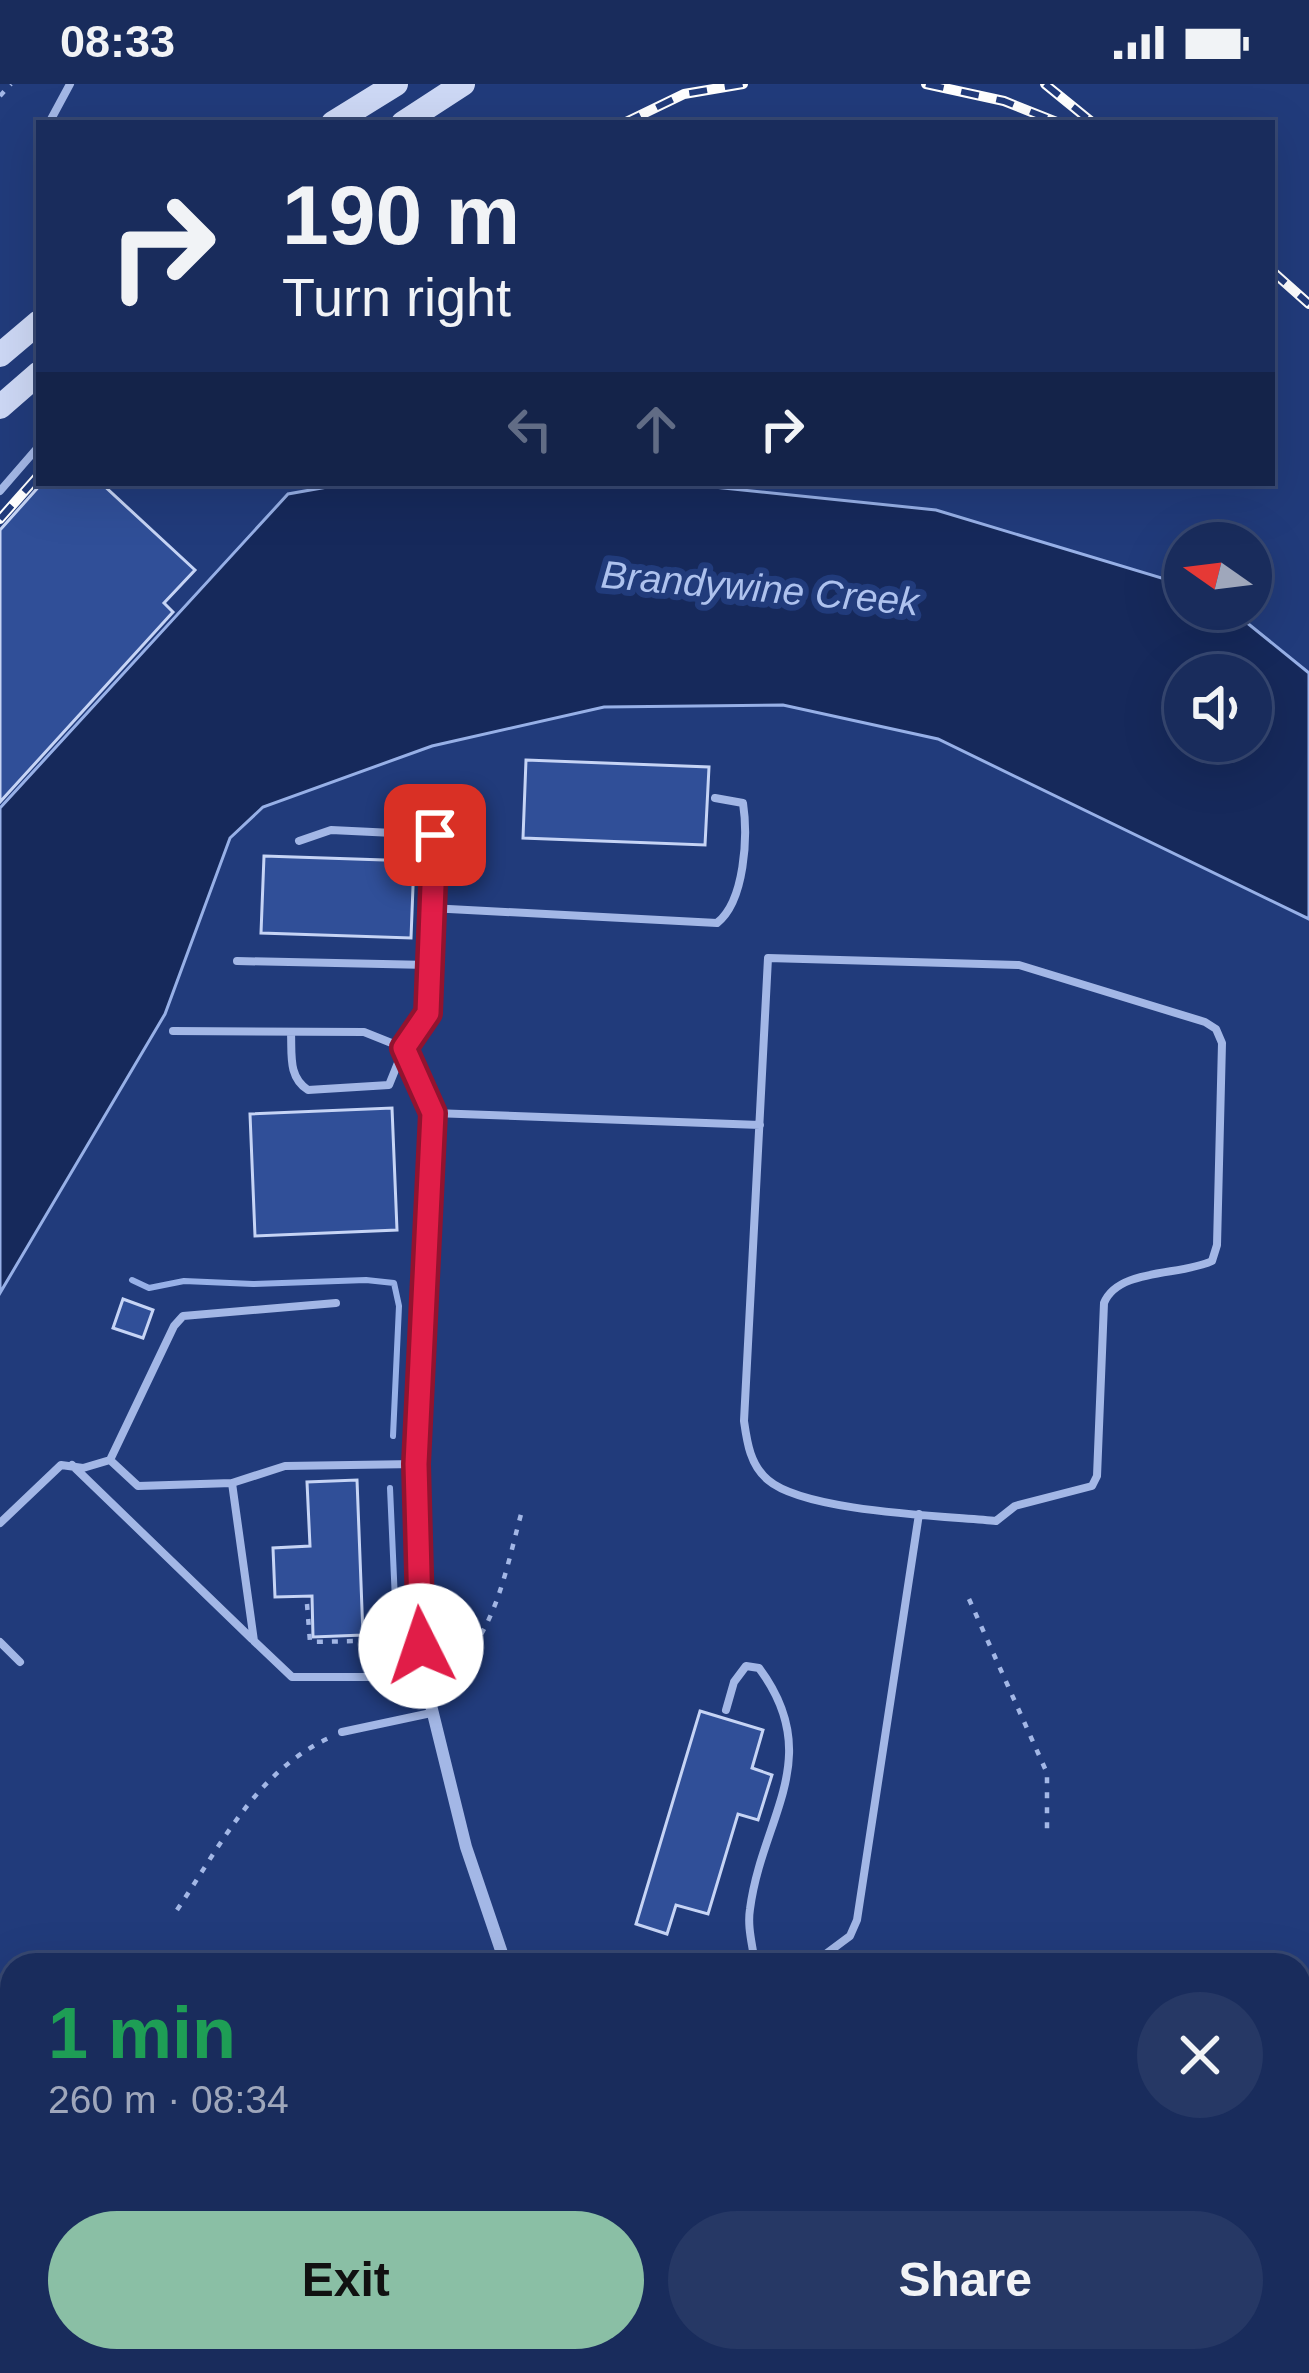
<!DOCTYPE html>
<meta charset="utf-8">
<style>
:root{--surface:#192c5c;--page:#263865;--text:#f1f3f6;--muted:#9fa7bb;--line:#374872;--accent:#8abfa5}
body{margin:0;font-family:Arial,sans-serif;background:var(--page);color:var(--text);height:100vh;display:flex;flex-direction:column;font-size:45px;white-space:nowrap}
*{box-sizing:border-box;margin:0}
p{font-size:39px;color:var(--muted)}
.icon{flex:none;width:66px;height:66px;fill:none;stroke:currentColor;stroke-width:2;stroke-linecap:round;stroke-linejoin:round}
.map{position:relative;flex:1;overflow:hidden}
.drawer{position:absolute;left:0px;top:1869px;width:1311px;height:420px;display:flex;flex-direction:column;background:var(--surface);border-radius:36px 36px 0 0;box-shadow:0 12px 48px #0002,0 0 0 3px var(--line)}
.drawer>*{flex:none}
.hud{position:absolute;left:36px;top:36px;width:1239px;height:366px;border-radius:0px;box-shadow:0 12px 48px #0002,0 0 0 3px var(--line);background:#192c5c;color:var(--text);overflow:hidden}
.needle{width:78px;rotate:284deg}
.buttons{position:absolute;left:1164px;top:438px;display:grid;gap:24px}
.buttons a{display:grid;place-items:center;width:108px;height:108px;border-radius:50%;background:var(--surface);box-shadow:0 12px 48px #0002,0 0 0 3px var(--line);font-size:60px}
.pin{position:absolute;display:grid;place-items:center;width:102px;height:102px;color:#fff;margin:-51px;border-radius:24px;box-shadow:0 6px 18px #0006}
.me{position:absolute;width:132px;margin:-66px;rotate:356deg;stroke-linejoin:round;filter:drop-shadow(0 0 9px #0008)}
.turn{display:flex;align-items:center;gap:42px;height:252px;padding:0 48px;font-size:54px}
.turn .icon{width:156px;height:156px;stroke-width:2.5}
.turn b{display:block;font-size:84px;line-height:102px}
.lanes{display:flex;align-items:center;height:114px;padding:0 48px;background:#0003;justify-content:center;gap:60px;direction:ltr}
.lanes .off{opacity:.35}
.round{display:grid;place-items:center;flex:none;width:126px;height:126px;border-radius:63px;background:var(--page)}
.headline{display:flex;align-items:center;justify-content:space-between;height:204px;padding:0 48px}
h1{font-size:72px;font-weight:700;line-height:90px;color:#1e9e55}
.primary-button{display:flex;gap:24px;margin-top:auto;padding:24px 48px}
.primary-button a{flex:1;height:138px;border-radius:72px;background:var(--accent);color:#111;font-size:48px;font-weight:700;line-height:138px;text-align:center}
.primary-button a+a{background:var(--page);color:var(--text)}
.status{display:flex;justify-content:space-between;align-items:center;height:84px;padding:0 60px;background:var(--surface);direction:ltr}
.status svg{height:33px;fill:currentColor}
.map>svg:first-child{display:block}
.green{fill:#2b4a93}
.water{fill:#16295b;stroke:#97b0e7;stroke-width:3;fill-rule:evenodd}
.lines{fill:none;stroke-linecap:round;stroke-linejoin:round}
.stream{stroke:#97b0e7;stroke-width:6}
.building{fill:#304f98;stroke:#c6d4f5;stroke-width:3}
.path{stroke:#a3b7e6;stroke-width:4.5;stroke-dasharray:6 9;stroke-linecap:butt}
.service{stroke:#a3b7e6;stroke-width:8}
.minor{stroke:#a3b7e6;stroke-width:12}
.secondary{stroke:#cdd8f5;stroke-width:24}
.rail-casing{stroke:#fff;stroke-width:10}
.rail{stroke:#213b7b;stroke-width:6;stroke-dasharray:18;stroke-linecap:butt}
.route-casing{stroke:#92132f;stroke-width:30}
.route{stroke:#e11d48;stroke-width:21}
.labels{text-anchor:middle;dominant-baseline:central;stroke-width:12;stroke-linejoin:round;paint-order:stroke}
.water-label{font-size:39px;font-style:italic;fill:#aec2ee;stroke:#213b7b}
</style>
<div class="status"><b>08:33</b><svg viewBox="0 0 49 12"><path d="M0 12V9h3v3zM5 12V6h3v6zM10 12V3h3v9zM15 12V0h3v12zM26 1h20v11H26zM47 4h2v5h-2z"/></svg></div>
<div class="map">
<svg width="1309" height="2289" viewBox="0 0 1309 2289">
<rect width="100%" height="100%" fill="#213b7b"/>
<path class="green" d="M1309,1997V2266H1299V1999Z"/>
<path class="water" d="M350,399H675L936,426L1185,501V525H1230L1309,589V835L938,655L783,621L604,623L432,662L263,723L230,754L165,930L0,1209V724L288,410ZM1185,591H1251V657H1185Z
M1064,2277L1180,2289H1027Z"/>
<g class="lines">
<path class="stream" d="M132,1196L149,1204L184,1197L253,1200L366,1196L394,1199L399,1222L393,1352
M390,1404L397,1562"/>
</g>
<path class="building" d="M42,399H101L195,486L164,519L173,528L0,718V446Z
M526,676L709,683L705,761L523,754Z
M264,772L414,777L411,854L261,849Z
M392,1024L397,1146L255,1152L250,1030Z
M123,1215L153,1226L143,1254L113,1244Z
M357,1396L363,1551L313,1553L312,1512L275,1513L273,1464L310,1462L307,1398Z
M700,1627L763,1646L752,1684L772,1691L758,1736L738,1730L708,1830L676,1821L667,1850L636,1840Z"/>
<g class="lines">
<path class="path" d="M0,12L11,0
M969,1515L1047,1689V1748
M307,1520L310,1558L356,1557
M441,1594C496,1558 506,1483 523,1423
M177,1826C221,1761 257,1686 331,1653"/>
<path class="service" d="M49,39L70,0
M0,407L39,362
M430,824L717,839C745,817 748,752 743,719L715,714
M768,874L1019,881L1205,938L1216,945L1222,959L1217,1161L1212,1177C1181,1192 1118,1184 1104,1219L1097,1392L1092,1402L1015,1422L996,1437C945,1432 805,1428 768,1396C750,1381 747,1358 744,1337Z
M237,877L429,881
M173,947L364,948L404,964
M291,949C292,971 288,993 308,1006L389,1001L404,964L429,930L435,751L331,746L299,757
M433,1029L760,1041
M336,1219L183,1232L174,1242L110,1376L138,1402L232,1399L285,1382L416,1380
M72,1381L252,1555
M232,1399L254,1557L292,1593H424
M0,1439L61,1381L83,1384L110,1376
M0,1558L20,1578
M726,1626L734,1598L746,1582L759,1584C826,1674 762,1733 750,1825C747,1844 753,1862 755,1881
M342,1648L431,1629
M811,1881L850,1852L857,1836L919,1430
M0,2286L5,2289"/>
<path class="minor" d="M404,964L433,1029L416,1380L417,1480L424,1593L466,1763L506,1881
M1299,1990L1309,1989
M289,2289L304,2277"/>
<path class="secondary" d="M333,39L396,0
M403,39L463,0
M0,271L39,238
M0,323L39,289"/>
<defs>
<path id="rail" d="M926,0L1004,17L1059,39
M1045,0L1093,39
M624,39L684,10L743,0
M1272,187L1309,220
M0,435L39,391"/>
</defs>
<use href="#rail" class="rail-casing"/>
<use href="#rail" class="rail"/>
</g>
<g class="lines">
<defs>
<path id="route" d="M421,1562L416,1380L433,1029L404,964L428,929L435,751"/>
</defs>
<use href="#route" class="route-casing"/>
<use href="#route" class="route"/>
</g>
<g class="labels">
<g class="water-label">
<text transform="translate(760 504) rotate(5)">Brandywine Creek</text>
</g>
</g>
</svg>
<div class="buttons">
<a><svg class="needle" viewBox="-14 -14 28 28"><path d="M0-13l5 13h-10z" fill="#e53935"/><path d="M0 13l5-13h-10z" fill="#9fa7bb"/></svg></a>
<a><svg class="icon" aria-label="sound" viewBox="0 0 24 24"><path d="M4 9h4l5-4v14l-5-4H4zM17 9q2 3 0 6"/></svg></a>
</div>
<div class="pin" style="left:435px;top:751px;background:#d93025"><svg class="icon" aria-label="arrive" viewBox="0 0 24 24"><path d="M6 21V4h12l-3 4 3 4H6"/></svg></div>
<svg class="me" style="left:421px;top:1562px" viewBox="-20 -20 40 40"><circle r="19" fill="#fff"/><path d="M0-13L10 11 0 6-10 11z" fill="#e11d48"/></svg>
<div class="hud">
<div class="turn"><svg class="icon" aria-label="right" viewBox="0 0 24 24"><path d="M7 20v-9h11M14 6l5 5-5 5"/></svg><div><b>190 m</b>Turn right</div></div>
<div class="lanes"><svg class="icon off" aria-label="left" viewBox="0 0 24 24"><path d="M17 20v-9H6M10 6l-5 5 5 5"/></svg><svg class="icon off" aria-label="ahead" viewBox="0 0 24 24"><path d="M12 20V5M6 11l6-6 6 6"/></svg><svg class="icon" aria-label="right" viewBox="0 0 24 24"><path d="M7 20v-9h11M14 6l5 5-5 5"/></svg></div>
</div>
<section class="drawer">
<div class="headline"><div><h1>1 min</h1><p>260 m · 08:34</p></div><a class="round"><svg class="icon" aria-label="close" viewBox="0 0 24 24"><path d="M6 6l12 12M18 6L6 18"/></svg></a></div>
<div class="primary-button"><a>Exit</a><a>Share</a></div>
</section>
</div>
